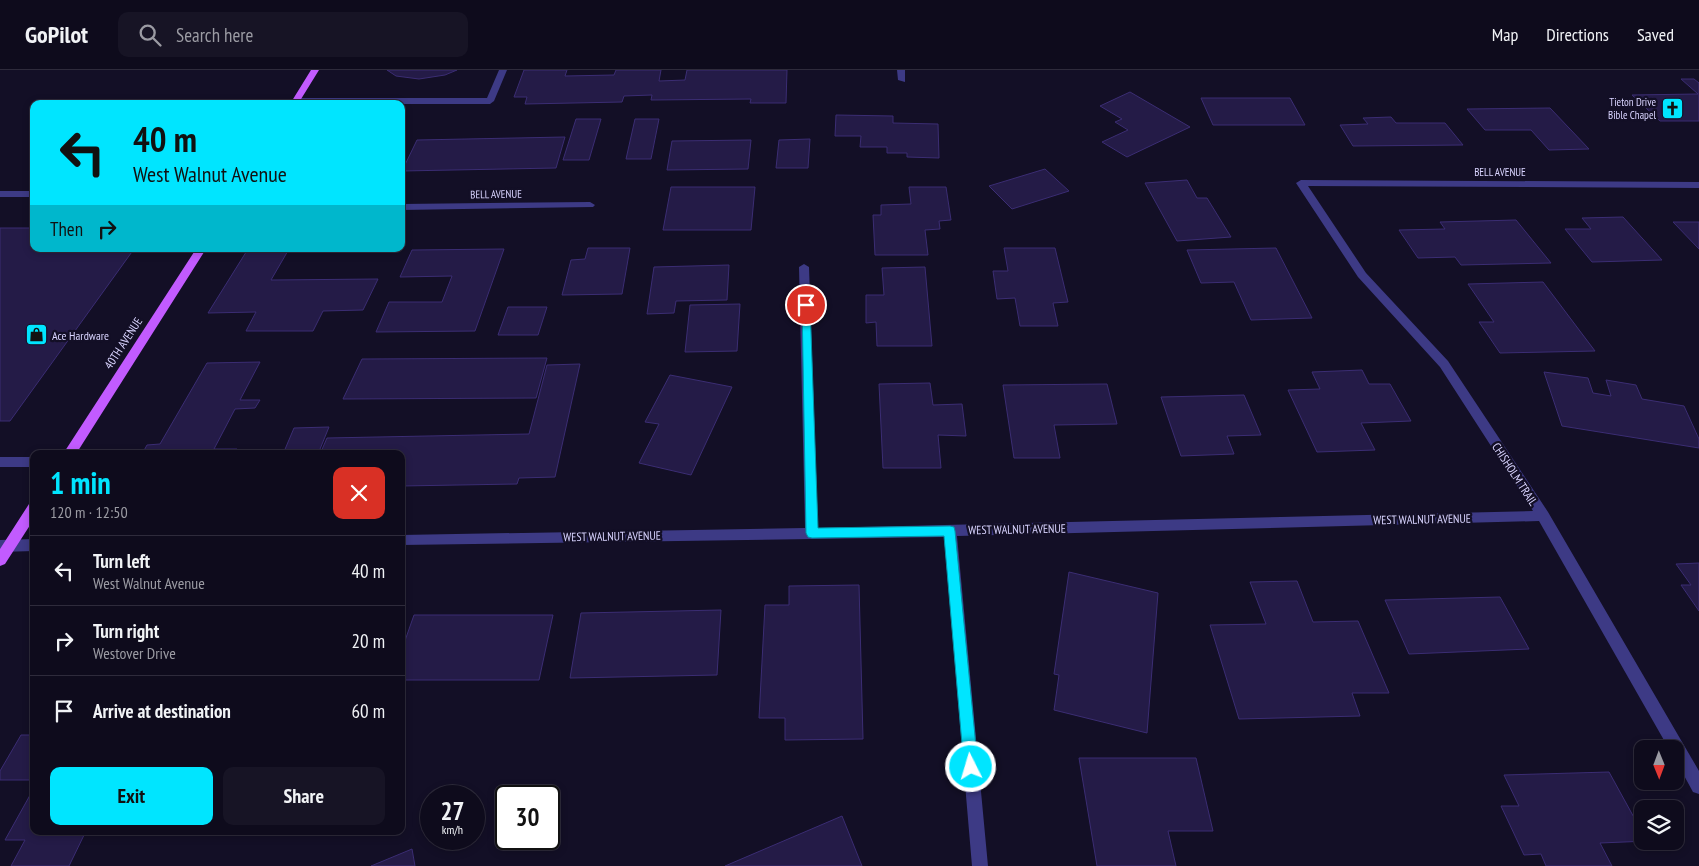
<!DOCTYPE html>
<meta charset="utf-8">
<style>
:root{--surface:#0e0b1c;--page:#171425;--text:#f1f3f6;--muted:#9b9ba3;--line:#2e2b3b;--accent:#00e5ff}
body{margin:0;font-family:"PT Sans Narrow",sans-serif;background:var(--page);color:var(--text);height:100vh;display:flex;flex-direction:column;font-size:19px;white-space:nowrap}
*{box-sizing:border-box;margin:0}
p{font-size:16px;color:var(--muted)}
.icon{flex:none;width:28px;height:28px;fill:none;stroke:currentColor;stroke-width:2;stroke-linecap:round;stroke-linejoin:round}
.map{position:relative;flex:1;overflow:hidden}
.sheet{position:absolute;left:30px;top:380px;width:375px;height:385px;display:flex;flex-direction:column;background:var(--surface);border-radius:10px;box-shadow:0 2px 8px #0003,0 0 0 1px var(--line)}
.sheet>*{flex:none}
.guide{position:absolute;left:30px;top:30px;width:375px;height:152px;border-radius:10px;box-shadow:0 2px 8px #0003,0 0 0 1px var(--line);background:#00e5ff;color:#111;overflow:hidden}
.needle{width:32px;rotate:179deg}
.controls{position:absolute;left:1634px;top:670px;display:grid;gap:10px}
.controls a{display:grid;place-items:center;width:50px;height:50px;border-radius:10px;background:var(--surface);box-shadow:0 2px 8px #0003,0 0 0 1px var(--line);font-size:25px}
.speed{position:absolute;left:420px;top:715px;display:flex;gap:10px;font-size:25px;font-weight:700;text-align:center}
.speed>*{display:grid;place-content:center;width:65px;height:65px;border-radius:50%;background:var(--surface);box-shadow:0 2px 8px #0003,0 0 0 1px var(--line);line-height:1}
.speed small{font-size:12px;font-weight:400}
.speed .limit{border:2px solid #111;border-radius:8px;background:#fff;color:#111}
.pin{position:absolute;display:grid;place-items:center;width:42px;height:42px;color:#fff;margin:-21px;border:2px solid #fff;border-radius:50%;box-shadow:0 1px 5px #0007}
.me{position:absolute;width:55px;margin:-28px;rotate:355deg;stroke-linejoin:round;filter:drop-shadow(0 0 4px #0008)}
.turn{display:flex;align-items:center;gap:18px;height:105px;padding:0 20px;font-size:22px}
.turn .icon{width:65px;height:65px;stroke-width:2.5}
.turn b{display:block;font-size:35px;line-height:42px}
.then{display:flex;align-items:center;height:48px;padding:0 20px;background:#0003;gap:10px;font-size:19px}
.round{display:grid;place-items:center;flex:none;width:52px;height:52px;border-radius:10px;background:var(--page)}
.head{display:flex;align-items:center;justify-content:space-between;height:85px;padding:0 20px}
h1{font-size:30px;font-weight:700;line-height:38px;color:var(--accent)}
.primary-button{display:flex;gap:10px;margin-top:auto;padding:10px 20px}
.primary-button a{flex:1;height:58px;border-radius:10px;background:var(--accent);color:#111;font-size:20px;font-weight:700;line-height:58px;text-align:center}
.primary-button a+a{background:var(--page);color:var(--text)}
ul{padding:0;list-style:none}
li{display:flex;align-items:center;gap:15px;height:70px;padding:0 20px;border-top:1px solid var(--line)}
li div{flex:1}
li b{display:block;font-size:19px}
li em{font-style:normal}
header{display:flex;align-items:center;gap:30px;box-sizing:border-box;height:70px;padding:0 25px;background:var(--surface);border-bottom:1px solid var(--line)}
header strong{font-size:24px}
nav{display:flex;gap:28px;margin-inline-start:auto;font-size:18px}
.search{width:350px;height:45px;background:var(--page);display:flex;align-items:center;gap:12px;box-sizing:border-box;padding:0 18px;border-radius:10px;color:var(--muted);font-size:19px}
.map>svg:first-child{display:block}
.building{fill:#241b47;stroke:#3b2d73}
.lines{fill:none;stroke-linecap:round;stroke-linejoin:round}
.minor{fill:#3d3a85;fill-rule:evenodd}
.major{fill:#c25bff;fill-rule:evenodd}
.route{fill:#00e5ff;stroke:#0095a6}
.labels{text-anchor:middle;dominant-baseline:central;stroke-width:4.5;stroke-linejoin:round;paint-order:stroke}
.far-poi-label{font-size:11px;fill:#d9d4ff;stroke:#130f26;text-anchor:end}
.far-street-label{font-size:11px;fill:#d9d4ff;stroke:#130f26}
.poi-label{font-size:12px;fill:#d9d4ff;stroke:#130f26;text-anchor:start}
.street-label{font-size:12px;fill:#d9d4ff;stroke:#130f26}
</style>
<header>
<strong>GoPilot</strong>
<div class="search"><svg class="icon" aria-label="search" viewBox="0 0 24 24"><circle cx="10" cy="10" r="6"/><path d="M15 15l6 6"/></svg>Search here</div>
<nav><a>Map</a><a>Directions</a><a>Saved</a></nav>
</header>
<div class="map">
<svg width="1699" height="796" viewBox="0 0 1699 796">
<rect width="100%" height="100%" fill="#130f26"/>
<path class="building" d="M387,0H457L445,5L419,9L396,6Z
M524,0H567L565,6L614,5L616,0H661L659,11L685,10L687,0H787L786,33H750L751,29L651,30L652,25L624,26L622,32L525,34L527,27H514Z
M1681,9H1694L1699,13V51H1660L1632,25L1698,24Z
M1130,22L1190,57L1127,87L1102,72L1128,60L1115,52L1122,49L1100,36Z
M1201,28H1290L1305,55H1213Z
M1550,38L1589,79L1549,80L1531,60H1485L1467,39Z
M836,45L893,46V53L938,54L939,88L907,87V83H887V77H860L861,66H835Z
M1391,47L1396,53H1445L1463,75L1353,76L1340,55L1368,54L1363,48Z
M576,49H601L589,90H563Z
M635,49H659L651,89H626Z
M565,67L556,98L402,101L417,70Z
M810,69L808,98H776L779,70Z
M751,70L748,99L667,100L672,71Z
M1045,99L1069,121L1012,139L989,116Z
M1187,110L1197,128H1207L1231,167L1177,171L1145,113Z
M671,117H755L751,160H663Z
M909,117H946L951,150L939,151L940,159L925,160L928,185H875L873,145H881V135L911,134Z
M1623,147L1662,190L1592,192L1565,159H1591L1582,148Z
M1516,150L1551,193L1461,195L1455,187L1418,188L1399,160L1445,159L1440,152Z
M1673,152H1699V179Z
M0,158H34V179H134L10,351H0Z
M588,178H630L622,224L562,225L571,190L585,189Z
M1004,178H1055L1068,232L1053,233L1058,256H1020L1015,228L997,229L993,201H1008Z
M1276,178L1312,248L1251,250L1234,212L1201,213L1187,180Z
M248,179H289L271,210L378,209L363,240L323,241L313,261H246L256,242L208,243Z
M504,179L475,261L376,262L389,232H442L452,206L400,207L412,180Z
M729,195L727,230L676,231L674,243L647,244L654,197Z
M925,197L932,276H877L876,252L866,253V225H884L882,198Z
M1543,212L1595,281L1500,283L1479,252H1494L1468,214Z
M740,234L737,281L685,282L690,235Z
M508,237H547L538,265H498Z
M547,288L536,328L343,329L362,289Z
M260,292L240,330H260L255,338L235,339L214,379H237L235,384H142L147,375L160,374L207,293Z
M580,294L555,407L519,408L517,414L401,416V384H320L327,368L529,364L547,295Z
M1362,300L1369,314H1390L1411,351L1361,353L1375,380L1317,382L1288,320L1320,319L1312,302Z
M1544,302L1588,308L1593,323L1611,326L1606,310L1636,315L1642,329L1684,336L1699,369V378L1562,356Z
M670,305L732,317L691,405L639,393L659,354L645,352Z
M930,313L933,335L962,334L966,366L938,365L941,398H883L879,314Z
M1107,314L1117,354L1054,355L1060,388H1014L1003,315Z
M1244,325L1261,365L1227,366L1234,384L1181,386L1161,327Z
M329,357L318,384H283L294,358Z
M1699,493V541L1681,515H1691L1676,494Z
M1069,502L1158,523L1147,663L1054,640L1059,605L1054,604Z
M1297,511L1313,552L1358,551L1389,623H1352L1360,646L1239,649L1210,555L1266,554L1250,512Z
M859,515L863,669L785,670V648H759L765,535H789V516Z
M1500,527L1529,579L1409,584L1385,530Z
M721,540L717,605L570,608L581,543Z
M414,545H553L539,610H401V582Z
M21,665H34V710H0V701Z
M1079,688H1196L1213,761H1168L1176,796H1097Z
M1609,702L1642,762V771H1648L1600,773L1612,796H1546L1541,784L1524,785L1501,736H1519L1504,705Z
M34,718V761H86L69,796H11L25,770H5Z
M842,746L862,796H725Z
M412,779L415,796H371Z"/>
<g class="lines">
<path class="minor" d="M499,0H507L494,31L490,34H295L291,31L295,28H487Z
M897,0H905V12L898,10Z
M1301,110L1699,112V118L1308,116L1366,203L1448,291L1548,442L1699,701V724L1693,722L1675,689V679H1669L1539,451L957,466L988,796H972L944,467L401,475V465L805,458L799,197L804,194L809,197L818,458L1533,441L1440,297L1358,207L1296,113Z
M0,121H34V127H0Z
M590,132L595,135L593,137L401,140V134Z
M0,387H34V397H0Z
M34,469V481L0,482V470Z"/>
<path class="major" d="M311,0H319L298,34H290Z
M196,179H206L76,384H63Z
M34,433V449L5,494L0,496V479L29,434Z"/>
</g>
<path class="route" d="M802,232H806L810,235L818,458L950,456L954,457L955,461L978,697L976,702L971,704L966,702L964,697L944,466L812,468L808,467L806,463Z"/>
<defs>
<symbol id="church-square" viewBox="-11 -11 22 22"><rect x="-9" y="-9" width="18" height="18" rx="4" fill="#00e5ff" stroke="#130f26"/><path d="M-1.2-6h2.4v3.5h3.3v2.4h-3.3V6h-2.4V-.1h-3.3v-2.4h3.3Z" fill="#111"/></symbol>
<symbol id="shop-square" viewBox="-11 -11 22 22"><rect x="-9" y="-9" width="18" height="18" rx="4" fill="#00e5ff" stroke="#130f26"/><path d="M-5-2.5h2.3a2.7 3.5 0 0 1 5.4 0H5L5.5 6h-11ZM-1.5-2.5h3a1.5 2.3 0 0 0-3 0Z" fill="#111"/></symbol>
</defs>
<g fill-rule="evenodd">
<use href="#church-square" x="1660" y="26" width="25" height="25"/>
<use href="#shop-square" x="24" y="252" width="25" height="25"/>
</g>
<g class="labels">
<g class="far-poi-label">
<text x="1656" y="32">Tieton Drive<tspan x="1656" dy="13">Bible Chapel</tspan></text>
</g>
<g class="far-street-label">
<text x="1500" y="102">BELL AVENUE</text>
<text transform="translate(496 124) rotate(-1)">BELL AVENUE</text>
</g>
<g class="poi-label">
<text x="52" y="265">Ace Hardware</text>
</g>
<g class="street-label">
<text transform="translate(123 273) rotate(-57)">40TH AVENUE</text>
<text transform="translate(1515 404) rotate(57)">CHISHOLM TRAIL</text>
<text transform="translate(1422 449) rotate(-1)">WEST WALNUT AVENUE</text>
<text transform="translate(1017 459) rotate(-1)">WEST WALNUT AVENUE</text>
<text transform="translate(612 466) rotate(-1)">WEST WALNUT AVENUE</text>
</g>
</g>
</svg>
<div class="controls">
<a><svg class="needle" viewBox="-14 -14 28 28"><path d="M0-13l5 13h-10z" fill="#e53935"/><path d="M0 13l5-13h-10z" fill="#9b9ba3"/></svg></a>
<a><svg class="icon" aria-label="layers" viewBox="0 0 24 24"><path d="M12 4l9 5-9 5-9-5zM3 14l9 5 9-5"/></svg></a>
</div>
<div class="speed"><div>27<small>km/h</small></div><div class="limit">30</div></div>
<div class="pin" style="left:806px;top:235px;background:#d93025"><svg class="icon" aria-label="arrive" viewBox="0 0 24 24"><path d="M6 21V4h12l-3 4 3 4H6"/></svg></div>
<svg class="me" style="left:971px;top:697px" viewBox="-20 -20 40 40"><circle r="17" fill="#00e5ff" stroke="#fff" stroke-width="3"/><path d="M0-11L8 9 0 5-8 9z" fill="#fff"/></svg>
<div class="guide">
<div class="turn"><svg class="icon" aria-label="left" viewBox="0 0 24 24"><path d="M17 20v-9H6M10 6l-5 5 5 5"/></svg><div><b>40 m</b>West Walnut Avenue</div></div>
<div class="then">Then<svg class="icon" aria-label="right" viewBox="0 0 24 24"><path d="M7 20v-9h11M14 6l5 5-5 5"/></svg></div>
</div>
<section class="sheet">
<div class="head"><div><h1>1 min</h1><p>120 m · 12:50</p></div><a class="round" style="background:#d93025;color:#fff"><svg class="icon" aria-label="close" viewBox="0 0 24 24"><path d="M6 6l12 12M18 6L6 18"/></svg></a></div>
<ul>
<li><svg class="icon" aria-label="left" viewBox="0 0 24 24"><path d="M17 20v-9H6M10 6l-5 5 5 5"/></svg><div><b>Turn left</b><p>West Walnut Avenue</p></div><em>40 m</em></li>
<li><svg class="icon" aria-label="right" viewBox="0 0 24 24"><path d="M7 20v-9h11M14 6l5 5-5 5"/></svg><div><b>Turn right</b><p>Westover Drive</p></div><em>20 m</em></li>
<li><svg class="icon" aria-label="arrive" viewBox="0 0 24 24"><path d="M6 21V4h12l-3 4 3 4H6"/></svg><div><b>Arrive at destination</b></div><em>60 m</em></li>
</ul>
<div class="primary-button"><a>Exit</a><a>Share</a></div>
</section>
</div>
